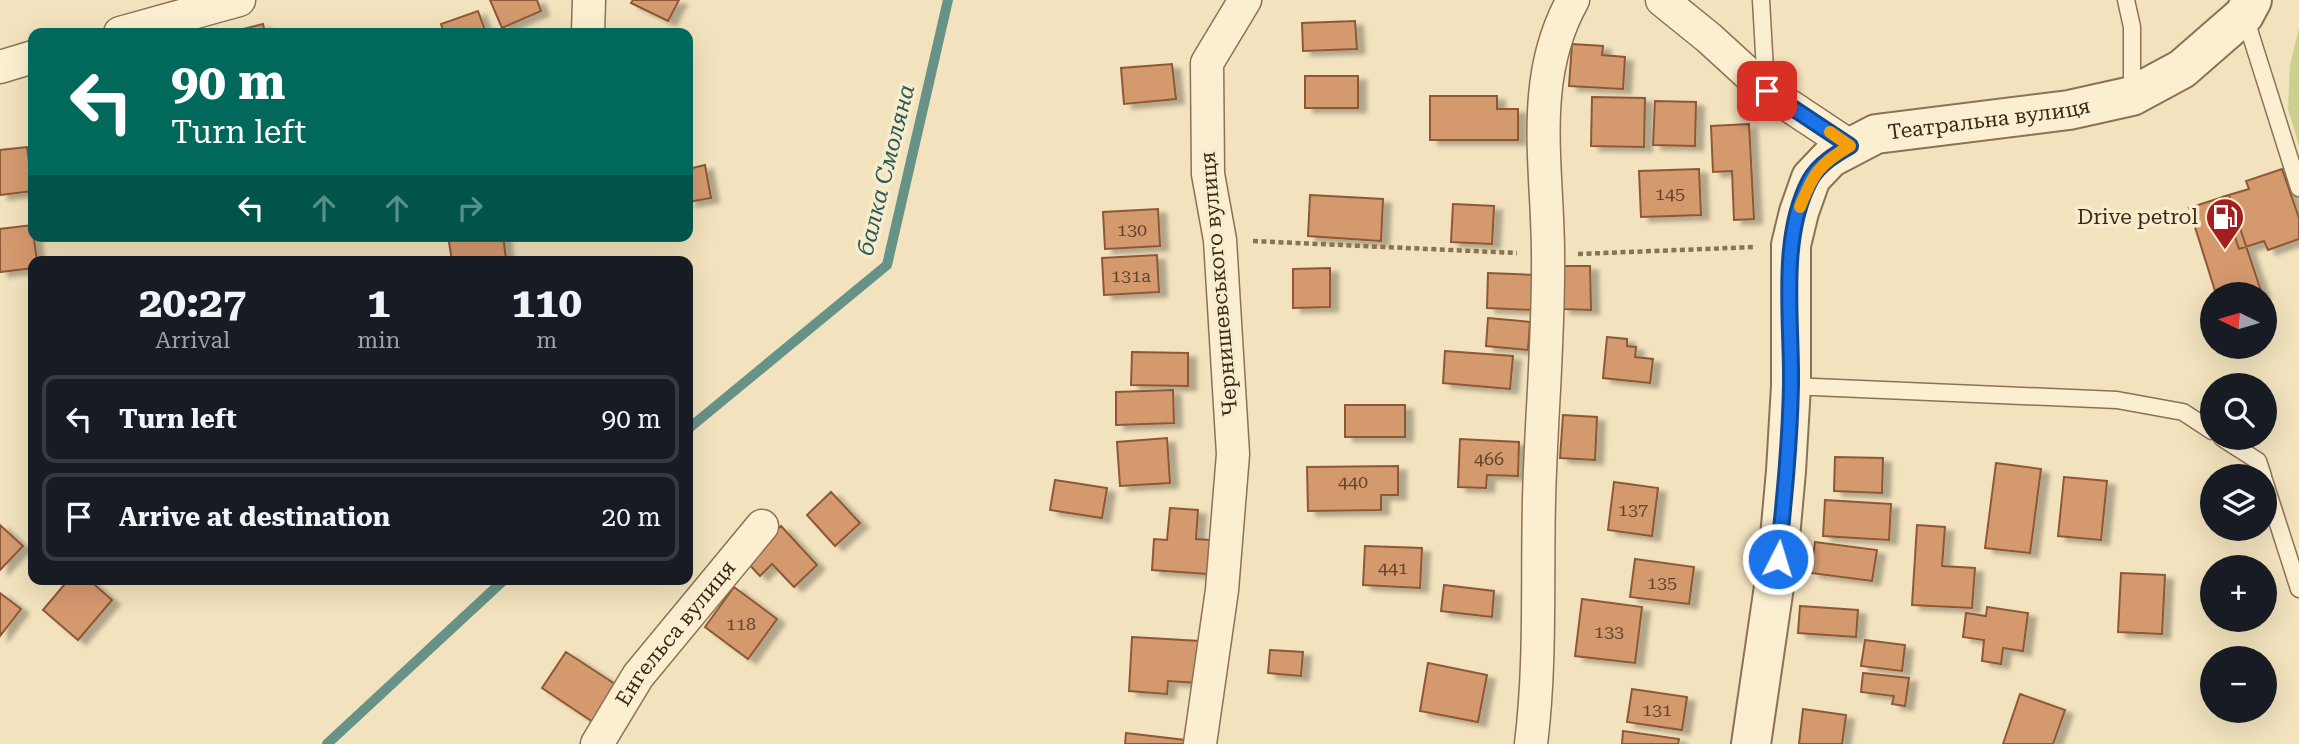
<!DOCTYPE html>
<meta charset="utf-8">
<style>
:root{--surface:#171b24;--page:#242831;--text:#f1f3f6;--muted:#9ea1a6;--line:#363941}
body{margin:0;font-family:"Roboto Serif",serif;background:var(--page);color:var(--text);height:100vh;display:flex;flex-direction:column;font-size:26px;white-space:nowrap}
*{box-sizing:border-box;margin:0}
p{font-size:23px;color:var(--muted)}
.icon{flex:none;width:38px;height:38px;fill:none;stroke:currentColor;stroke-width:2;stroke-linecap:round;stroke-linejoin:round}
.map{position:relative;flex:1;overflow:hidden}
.side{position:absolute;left:28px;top:256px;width:665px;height:329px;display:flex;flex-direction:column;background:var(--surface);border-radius:14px;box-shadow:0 7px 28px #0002}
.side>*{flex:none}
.banner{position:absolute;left:28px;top:28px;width:665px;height:214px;border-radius:14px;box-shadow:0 7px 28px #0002;background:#00695c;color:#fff;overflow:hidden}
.needle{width:46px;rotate:275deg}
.tools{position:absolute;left:2200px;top:282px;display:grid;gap:14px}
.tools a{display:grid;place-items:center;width:77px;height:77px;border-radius:50%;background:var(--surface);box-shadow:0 7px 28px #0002;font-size:35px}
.pin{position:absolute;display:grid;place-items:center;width:60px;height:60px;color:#fff;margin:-30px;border-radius:14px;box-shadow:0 4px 10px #0006}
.me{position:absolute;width:77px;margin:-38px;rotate:5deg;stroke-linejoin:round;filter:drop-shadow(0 0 5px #0008)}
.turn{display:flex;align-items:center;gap:24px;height:147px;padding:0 28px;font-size:32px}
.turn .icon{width:91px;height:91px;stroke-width:2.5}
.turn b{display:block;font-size:49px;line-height:60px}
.lanes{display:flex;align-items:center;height:66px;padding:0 28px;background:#0003;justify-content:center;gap:35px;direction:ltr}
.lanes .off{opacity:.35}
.eta{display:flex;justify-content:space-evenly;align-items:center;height:119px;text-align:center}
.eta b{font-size:42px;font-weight:700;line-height:49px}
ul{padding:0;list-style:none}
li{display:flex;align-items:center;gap:21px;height:88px;margin:0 14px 10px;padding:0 14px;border:4px solid var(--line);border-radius:14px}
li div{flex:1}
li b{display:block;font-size:26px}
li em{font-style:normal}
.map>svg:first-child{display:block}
.green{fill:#cad190}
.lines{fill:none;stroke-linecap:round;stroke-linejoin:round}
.stream{stroke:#679287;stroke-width:10}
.building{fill:#d5996e;stroke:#8e5937;stroke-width:2;filter:url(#shadow)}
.service-casing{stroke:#8c7254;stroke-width:19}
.minor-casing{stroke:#8c7254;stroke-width:35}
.tertiary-casing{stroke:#8c7254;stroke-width:42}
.path{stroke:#8c7254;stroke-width:4.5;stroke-dasharray:5 3.5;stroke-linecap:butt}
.service{stroke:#fcefd1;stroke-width:16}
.minor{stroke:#fcefd1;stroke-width:32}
.tertiary{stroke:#fcefd1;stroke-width:38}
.route-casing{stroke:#114b97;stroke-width:18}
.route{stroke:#1a73e8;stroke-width:12}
.slow{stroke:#f59e0b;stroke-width:12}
.labels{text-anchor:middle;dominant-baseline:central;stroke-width:7;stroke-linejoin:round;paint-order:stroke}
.number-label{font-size:18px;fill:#61462f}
.street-label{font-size:21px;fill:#3a2a1a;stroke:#f9eccd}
.poi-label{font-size:21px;fill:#3a2a1a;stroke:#f9eccd;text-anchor:end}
.water-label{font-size:23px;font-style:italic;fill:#285b58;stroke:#f9eccd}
</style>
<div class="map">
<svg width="2299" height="744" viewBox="0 0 2299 744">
<defs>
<filter id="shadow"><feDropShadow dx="8" dy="4.5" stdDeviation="2" flood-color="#0004"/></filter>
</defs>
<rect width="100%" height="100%" fill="#f2e2bd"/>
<path class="green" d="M2299,28V146L2288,109L2290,65Z"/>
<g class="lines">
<path class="stream" d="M688,429L887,265L948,0
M327,744L505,579"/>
</g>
<path class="building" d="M490,0H537L541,11L502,28Z
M633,0H679L668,21L631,3Z
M478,11L486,33H444L441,24Z
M1355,21L1357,49L1303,51L1302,23Z
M263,24L265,33H227Z
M1572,44L1603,46L1602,55L1625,57L1623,89L1569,86Z
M1172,64L1176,99L1124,104L1121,68Z
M1305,76H1358V108H1305Z
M1430,96H1497V109H1518V140H1430Z
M1592,97L1645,98L1644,147L1591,146Z
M1655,101L1696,102L1695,146L1653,145Z
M1749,124L1754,219L1734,220L1732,171L1713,172L1711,126Z
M27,147L33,191L0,195V150Z
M705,165L711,198L688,202V169Z
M1699,169L1701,215L1641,217L1639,171Z
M2282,169L2299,218V239L2268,250L2264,241L2239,249L2222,197L2249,189L2246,181Z
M1310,195L1383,199L1381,241L1308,236Z
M2229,195L2262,294H2216L2189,208Z
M1453,204L1494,206L1492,244L1451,242Z
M1158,209L1160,246L1105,249L1103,212Z
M32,225L37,261H33V268L0,272V229Z
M448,236H503L506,259L452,261Z
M1157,255L1159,292L1104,295L1102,258Z
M1563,266H1590L1591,310L1562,309Z
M1330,268V307L1293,308V269Z
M1488,273L1535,275L1533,310L1487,308Z
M1488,318L1530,322L1528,350L1486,346Z
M1607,337L1627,339V346L1636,347L1635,357L1653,359L1650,383L1603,378Z
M1445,351L1513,356L1510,389L1443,383Z
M1132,352L1188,353V386L1131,385Z
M1173,390L1174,423L1116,425V392Z
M1345,405H1405V437H1345Z
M1563,415L1597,417L1595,460L1560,458Z
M1167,438L1170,483L1120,486L1117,442Z
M1460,439L1519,442L1518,476L1487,475L1486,488L1458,487Z
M1835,457L1883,458L1882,493L1834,491Z
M1996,463L2041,469L2030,553L1985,548Z
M1398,466V495H1381V510L1308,511L1307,467Z
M2064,477L2107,481L2101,540L2058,536Z
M1055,480L1107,488L1102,518L1050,510Z
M1614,482L1658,488L1652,536L1608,530Z
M831,492L860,523L835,546L807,515Z
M1825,500L1891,504L1889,540L1823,536Z
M1170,508L1198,510L1196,539L1210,540L1207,574L1152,570L1154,539L1167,540Z
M0,525L23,546L0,570Z
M1917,525L1945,527L1942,566L1975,568L1972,608L1912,605Z
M781,526L817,565L794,587L772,564L760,576L745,560Z
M1815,542L1877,550L1872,581L1811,573Z
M1365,546L1422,548L1420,588L1363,585Z
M1635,559L1694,567L1689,604L1630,597Z
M2121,573L2165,575L2162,634L2118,632Z
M69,579H88L112,600L78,640L43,610Z
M1444,585L1494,591L1492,617L1441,611Z
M734,587L777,619L748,659L705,627Z
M0,593L21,609L0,636Z
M1582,599L1642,607L1635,663L1575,656Z
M1800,606L1858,610L1856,637L1798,633Z
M1987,607L2028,613L2023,651L2003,648L2001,664L1982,661L1984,640L1963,637L1966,613L1986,616Z
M1132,637L1200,641L1198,683L1168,681L1167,694L1129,691Z
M1865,640L1905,645L1902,671L1861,666Z
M1270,650L1303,652L1301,676L1268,673Z
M566,652L618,686L593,722L542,688Z
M1428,663L1487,675L1478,722L1420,711Z
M1863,673L1909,678L1905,706L1892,704L1894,696L1861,692Z
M1632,689L1687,697L1682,730L1627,722Z
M2020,694L2065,710L2053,744H2003Z
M1803,709L1846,715L1842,744H1799Z
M1623,731L1679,739L1678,744H1622Z
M1126,733L1185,740V744H1125Z"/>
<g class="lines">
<defs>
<path id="service" d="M1761,0L1766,88
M2126,0L2132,27V93
M2245,17L2299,188
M1791,386L2117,400L2183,412L2212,431
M2222,438L2258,461L2263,476
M2264,480L2299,589"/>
<g id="minor">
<path d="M1662,0L1709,38L1767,91L1850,146"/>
<path d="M120,33L239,0"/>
<path d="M588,33L589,0"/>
<path d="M0,67L33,57"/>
<path id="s1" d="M597,744L638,676L762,526"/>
<path d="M1200,744L1222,590L1233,454L1220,240L1208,174L1207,63L1245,0"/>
<path d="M1531,744C1541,663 1537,581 1539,500C1541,418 1549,337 1548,255C1548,168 1528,80 1573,0"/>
</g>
<g id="tertiary">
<path id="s2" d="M1751,744L1778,559L1786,471L1791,386V245L1799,212L1811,178L1830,158L1876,134L2069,110L2132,96L2182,69L2244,15L2252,0"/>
</g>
</defs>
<use href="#service" class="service-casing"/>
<use href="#minor" class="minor-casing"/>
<use href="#tertiary" class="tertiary-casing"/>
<path class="path" d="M1253,241L1517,253
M1578,254L1755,247"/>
<use href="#service" class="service"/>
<use href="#minor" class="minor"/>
<use href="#tertiary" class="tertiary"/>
</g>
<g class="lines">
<defs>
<path id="route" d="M1767,91L1850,146C1836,154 1819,164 1810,180C1779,238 1792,320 1791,384C1790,443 1784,501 1778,559"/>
</defs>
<use href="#route" class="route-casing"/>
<use href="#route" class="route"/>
<path class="slow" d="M1800,207C1813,174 1819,164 1850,146L1830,132"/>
</g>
<defs>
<symbol id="fuel-pin" viewBox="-11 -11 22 30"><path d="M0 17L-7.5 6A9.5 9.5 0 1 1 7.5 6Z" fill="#a21e1f" stroke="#f9eccd"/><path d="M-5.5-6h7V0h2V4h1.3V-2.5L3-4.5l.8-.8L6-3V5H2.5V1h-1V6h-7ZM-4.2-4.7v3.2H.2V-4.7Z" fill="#fff"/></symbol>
</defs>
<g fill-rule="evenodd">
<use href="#fuel-pin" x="2203" y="195" width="44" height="60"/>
</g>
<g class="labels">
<g class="number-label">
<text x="1670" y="193">145</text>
<text x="1132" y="229">130</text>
<text x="1131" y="275">131а</text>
<text x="1489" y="458">466</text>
<text x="1353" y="481">440</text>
<text x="1633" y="509">137</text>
<text x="1393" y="567">441</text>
<text x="1662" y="582">135</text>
<text x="741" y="623">118</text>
<text x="1609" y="631">133</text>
<text x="1657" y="709">131</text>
</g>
<g class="street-label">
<text stroke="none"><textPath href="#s2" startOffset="765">Театральна вулиця</textPath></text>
<text transform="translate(1219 284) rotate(-95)">Чернишевського вулиця</text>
<text stroke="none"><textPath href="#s1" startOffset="136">Енгельса вулиця</textPath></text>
</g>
<g class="poi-label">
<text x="2198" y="217">Drive petrol</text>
</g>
<g class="water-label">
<text transform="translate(886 170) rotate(-76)">балка Смоляна</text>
</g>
</g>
</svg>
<div class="tools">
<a><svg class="needle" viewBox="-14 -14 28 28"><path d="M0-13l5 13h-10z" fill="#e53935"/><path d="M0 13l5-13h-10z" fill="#9ea1a6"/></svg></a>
<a><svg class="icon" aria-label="search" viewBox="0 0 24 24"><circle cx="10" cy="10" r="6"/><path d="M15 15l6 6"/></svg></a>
<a><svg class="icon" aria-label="layers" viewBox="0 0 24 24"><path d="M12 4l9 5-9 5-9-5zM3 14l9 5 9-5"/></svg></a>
<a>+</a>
<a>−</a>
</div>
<div class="pin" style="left:1767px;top:91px;background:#d93025"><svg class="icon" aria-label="arrive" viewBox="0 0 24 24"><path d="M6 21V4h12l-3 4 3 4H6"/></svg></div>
<svg class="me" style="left:1778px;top:559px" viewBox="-20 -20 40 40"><circle r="17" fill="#1a73e8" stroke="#fff" stroke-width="3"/><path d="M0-11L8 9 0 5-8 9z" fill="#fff"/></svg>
<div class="banner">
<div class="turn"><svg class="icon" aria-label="left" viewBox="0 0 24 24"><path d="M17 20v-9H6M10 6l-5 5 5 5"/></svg><div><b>90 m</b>Turn left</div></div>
<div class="lanes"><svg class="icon" aria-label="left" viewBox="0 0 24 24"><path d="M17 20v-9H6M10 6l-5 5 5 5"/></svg><svg class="icon off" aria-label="ahead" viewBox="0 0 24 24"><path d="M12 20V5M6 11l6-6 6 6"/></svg><svg class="icon off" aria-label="ahead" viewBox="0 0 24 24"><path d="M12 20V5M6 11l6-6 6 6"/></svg><svg class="icon off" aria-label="right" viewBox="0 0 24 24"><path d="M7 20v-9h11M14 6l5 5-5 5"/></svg></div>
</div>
<section class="side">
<div class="eta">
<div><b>20:27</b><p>Arrival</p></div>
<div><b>1</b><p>min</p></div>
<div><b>110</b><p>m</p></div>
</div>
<ul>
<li><svg class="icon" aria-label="left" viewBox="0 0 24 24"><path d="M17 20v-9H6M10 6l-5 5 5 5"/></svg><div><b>Turn left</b></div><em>90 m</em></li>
<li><svg class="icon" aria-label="arrive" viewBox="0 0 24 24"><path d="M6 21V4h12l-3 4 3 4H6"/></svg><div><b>Arrive at destination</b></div><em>20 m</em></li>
</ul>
</section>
</div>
